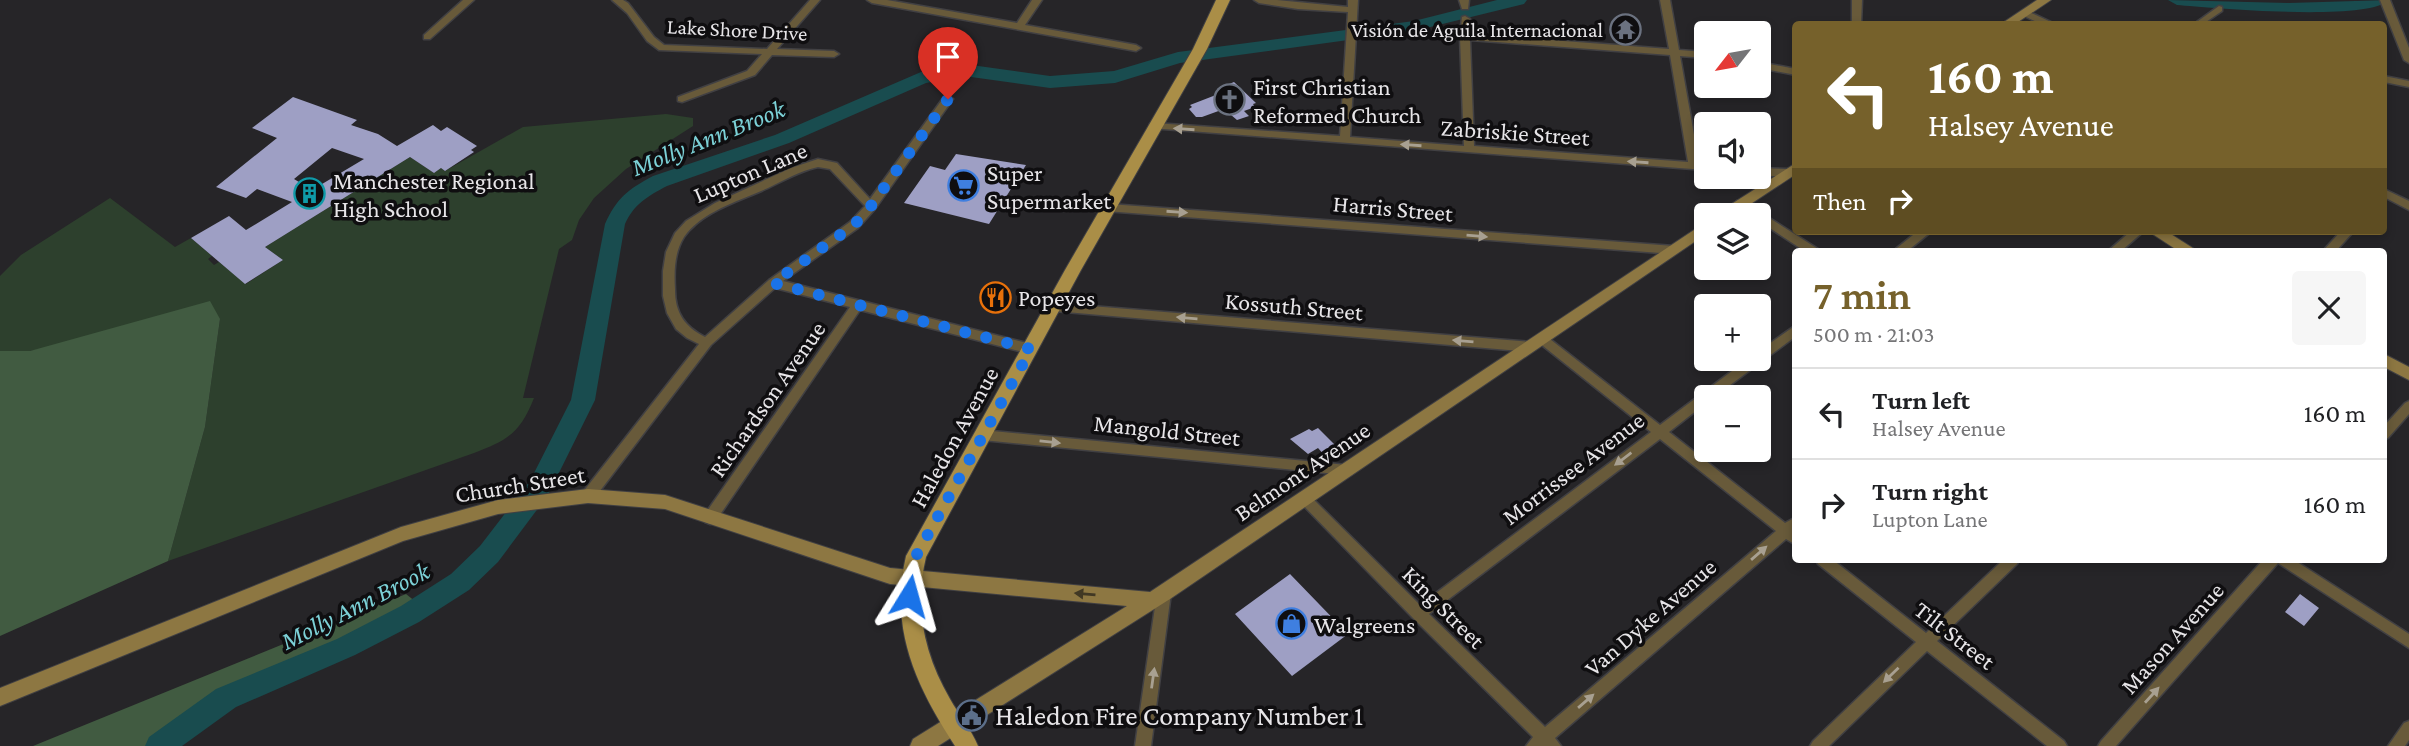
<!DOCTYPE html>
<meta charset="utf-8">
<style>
:root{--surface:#fff;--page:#f6f6f6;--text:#202124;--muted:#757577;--line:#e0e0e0;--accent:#76612b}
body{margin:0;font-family:"Crimson Pro",serif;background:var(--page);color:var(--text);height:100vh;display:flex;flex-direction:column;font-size:26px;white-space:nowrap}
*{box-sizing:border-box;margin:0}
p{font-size:23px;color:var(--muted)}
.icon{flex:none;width:38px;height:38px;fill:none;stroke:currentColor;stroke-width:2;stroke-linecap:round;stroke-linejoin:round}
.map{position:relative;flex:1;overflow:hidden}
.sheet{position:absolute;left:1792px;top:248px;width:595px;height:315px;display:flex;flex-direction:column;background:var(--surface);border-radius:7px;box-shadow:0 4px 10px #0003}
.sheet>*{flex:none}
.guide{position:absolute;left:1792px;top:21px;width:595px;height:214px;border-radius:7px;box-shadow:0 4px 10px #0003;background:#76612b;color:#fff;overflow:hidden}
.needle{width:46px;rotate:239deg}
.tools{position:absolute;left:1694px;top:21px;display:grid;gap:14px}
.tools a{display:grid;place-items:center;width:77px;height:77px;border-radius:7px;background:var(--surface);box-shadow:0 4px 10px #0003;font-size:35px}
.pin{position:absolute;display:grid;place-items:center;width:60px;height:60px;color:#fff;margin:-72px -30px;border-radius:50% 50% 50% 0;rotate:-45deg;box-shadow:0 0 7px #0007}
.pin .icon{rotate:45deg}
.me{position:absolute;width:77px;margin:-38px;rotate:8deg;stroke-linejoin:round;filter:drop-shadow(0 0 5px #0008)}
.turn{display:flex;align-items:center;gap:24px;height:147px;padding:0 21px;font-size:32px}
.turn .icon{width:91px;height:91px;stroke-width:2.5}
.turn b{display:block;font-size:49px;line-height:60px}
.then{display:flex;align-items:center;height:66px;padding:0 21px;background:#0003;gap:14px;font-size:26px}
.round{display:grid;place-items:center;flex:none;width:74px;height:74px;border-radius:7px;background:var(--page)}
.summary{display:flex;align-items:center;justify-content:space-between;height:119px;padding:0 21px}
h1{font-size:42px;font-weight:600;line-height:52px;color:var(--accent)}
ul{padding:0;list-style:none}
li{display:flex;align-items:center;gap:21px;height:91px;padding:0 21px;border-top:2px solid var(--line)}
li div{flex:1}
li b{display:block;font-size:26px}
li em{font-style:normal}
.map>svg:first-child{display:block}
.green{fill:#2d402d}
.forest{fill:#415b41}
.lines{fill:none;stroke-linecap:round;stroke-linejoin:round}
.river{fill:#194c4f;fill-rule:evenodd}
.building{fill:#9e9fc4;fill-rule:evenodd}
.street-casing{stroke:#414043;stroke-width:3}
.secondary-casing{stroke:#414043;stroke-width:2}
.primary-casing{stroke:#414043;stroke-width:2}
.street{fill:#685a3a;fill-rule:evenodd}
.secondary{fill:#8d7742;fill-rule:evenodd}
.primary{fill:#aa8e47;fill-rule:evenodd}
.oneway{fill:#a8a091}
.oneway2{fill:#413824}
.route{stroke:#1a73e8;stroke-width:12;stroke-dasharray:0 21.6}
.labels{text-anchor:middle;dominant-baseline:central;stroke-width:7;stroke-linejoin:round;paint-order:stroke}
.far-street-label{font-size:21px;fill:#e7e5e8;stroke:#0f0e10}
.far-poi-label{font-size:21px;fill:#e7e5e8;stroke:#0f0e10;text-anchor:end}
.poi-label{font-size:24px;fill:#e7e5e8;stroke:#0f0e10;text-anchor:start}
.street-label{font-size:24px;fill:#e7e5e8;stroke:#0f0e10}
.water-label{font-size:26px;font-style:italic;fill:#7cd1d7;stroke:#0f0e10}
.near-poi-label{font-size:28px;fill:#e7e5e8;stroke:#0f0e10;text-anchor:start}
</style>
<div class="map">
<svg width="2409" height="746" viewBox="0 0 2409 746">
<rect width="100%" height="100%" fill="#262528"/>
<path class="green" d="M666,114L693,118V126L626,169L594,198L579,220L572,240L559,249L523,398H534C520,433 508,440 474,453L168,561L205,427L220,319L30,351H0V276L21,255L110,198L175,247L191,238L212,256L208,259L214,265L219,262L246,284L283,260L265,247L410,157L434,173L441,168L445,171L523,127Z"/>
<path class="forest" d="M210,301L220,319L205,427L168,561L0,636V351H30Z
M406,594L426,610L222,713L178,746H33Z"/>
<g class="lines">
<path class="river" d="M1497,0H1527L1524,4L1414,31L1180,63L1115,83L1050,88L964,76L926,83L789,143L667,186C648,196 634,204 625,224L595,400L548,495L498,562L469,590L419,622L355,655L236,707L182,746H145L149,737L216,689L337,639L401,606L451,574L480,546L530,481L571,400L605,224C617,198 627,190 653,176L775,135L921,72L964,64L1050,76L1114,71L1178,52L1414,21Z
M2168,0L2289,3L2389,0C2368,22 2212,8 2177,5Z"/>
</g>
<path class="building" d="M1234,82L1256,103L1253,104L1255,107L1244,111L1249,116L1237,120L1224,109L1202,117H1196L1189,109L1192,107L1190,105L1221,93L1217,89Z
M293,97L357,120L351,125L378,134L397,146L433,125L441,131L447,127L477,146L471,150L474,152L445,171L441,168L434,173L410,157L265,247L283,260L245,284L191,238L229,216L246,230L292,202L257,189L246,198L216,187L277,138L252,128ZM332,148L364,159L312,190L294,179Z
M956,154L1026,165L989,224L904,203L930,166L945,170Z
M1318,428L1342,452L1334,458L1326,457L1318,448L1308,454L1290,439L1309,429L1312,431Z
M1290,574L1348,634L1292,676L1235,614Z
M2300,594L2319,608L2304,626L2285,612Z"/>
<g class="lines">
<defs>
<path id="street" d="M463,0H474L430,39H424V35Z
M612,0H623L628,3L654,37L664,45L767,49L810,0H820L777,49L834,51L839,54L834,57L772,55L755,75L682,102L678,101V97L747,71L762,54L659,50L647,41L627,13Z
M867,0H887L1017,23L1032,0H1042L1025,25L1136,45L1141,48L1136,51L872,3Z
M1254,0H1277L1348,7V0H1358L1350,137L1464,146L1460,37L1462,17L1465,16L1470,19V34L1669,49L1660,0H1670L1679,50L1706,52V58L1680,56L1699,163L1706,164V170L1150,128V124L1154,123L1340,136L1348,12L1298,9L1259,3ZM1470,40L1670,55L1688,162L1474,146Z
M1459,0H1469L1468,9H1462Z
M1852,0H1862L1861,24H1852Z
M2380,0H2390L2409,48V63L2404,60Z
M2219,6L2222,7V11L2203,24H2194Z
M2025,10L2051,22L2053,24H2041L2022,15L2020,13Z
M1759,62L1796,69V75L1759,68Z
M2384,76L2409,81V87L2384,82Z
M948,96L953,99L875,209L858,228L783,281L1031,344L1035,346L1037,349L1035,352L1031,354L860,310L715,522L710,524L705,522L703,518L705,514L850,307L775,288L711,345L593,500L588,501L583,500L581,496L583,492L699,344L687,338L676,329L667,313L663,296V271L666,252L675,233L686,221L715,203L791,168L818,159L837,163L870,199L944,97ZM818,167L830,169L865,206L850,222L769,280L705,337C685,327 675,313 675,290C674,272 674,253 684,237C702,211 740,201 768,188C784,180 800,171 818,167Z
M1759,168L1787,169L1792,173L1787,177L1759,175Z
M2384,189L2409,201V210L2384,197Z
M1741,200L1818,249L1820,252H1806L1759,221V215C1750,215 1741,212 1736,204L1737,201Z
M1109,204L1674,246L1680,250L1674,254L1105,211L1104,208L1105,205Z
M1918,231H1932L1906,252H1892Z
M2131,231H2144L2120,252H2107Z
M2341,231H2354L2335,252H2322Z
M1054,303L1531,342L1537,347L1531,352L1054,311L1048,307Z
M1796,325V336L1714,397H1706V403L1669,432L1785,523L1796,517V545L1786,539L1555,738L1561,746H1526L1533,737L1413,618L1297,499L1299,495L1304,494L1309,495L1420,605L1651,432L1538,342L1536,339L1538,336H1546L1660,425L1748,359H1759V351ZM1660,439L1776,531L1545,727L1429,614Z
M2409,401V414L2388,438L2384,439V426L2405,403Z
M982,430L1347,465L1352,466L1354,470L1352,474L1347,475L982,440L977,439L976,435L977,431Z
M1816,560H1833L1926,633L2003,560H2019L2017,564L1937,641L2064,741L2067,746H2047L1927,651L1829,746H1810L1813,741L1916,642L1818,564Z
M2263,560H2294L2409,634V648L2278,563L2116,746H2098L2101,741Z
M1164,587L1169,589L1171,593L1151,746H1135L1157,593L1159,589Z
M2409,721V740L2405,746H2388L2404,723Z"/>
<path id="secondary" d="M2037,0H2051L2015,24H2001Z
M1796,163V174L1734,215H1717L1719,212Z
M1706,222V234L1170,599L938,746H910L913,739L1127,606L890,584L665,509L588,503L498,514L403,541L0,706V688L401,527L498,500L588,489L665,495L890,568L1150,592Z
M2148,231H2166L2199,252H2180Z
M2384,354L2409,367V380L2384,367Z"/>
<path id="primary" d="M1216,0H1230L1207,49L1081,270L926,557C914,608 924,654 950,699C959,715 971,729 978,746H955C916,686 889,629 906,556L1065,270L1193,49Z"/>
</defs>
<use href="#street" class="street-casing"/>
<use href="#secondary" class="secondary-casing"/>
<use href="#primary" class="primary-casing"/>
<use href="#street" class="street"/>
<use href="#secondary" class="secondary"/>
<use href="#primary" class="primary"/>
</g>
<defs><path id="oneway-solid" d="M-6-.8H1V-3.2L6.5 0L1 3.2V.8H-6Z" transform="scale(1.75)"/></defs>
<g class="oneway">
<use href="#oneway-solid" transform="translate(1184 129) rotate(-176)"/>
<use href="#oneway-solid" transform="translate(1411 145) rotate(-176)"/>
<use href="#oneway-solid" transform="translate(1638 162) rotate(-176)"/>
<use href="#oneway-solid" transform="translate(1177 212) rotate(4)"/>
<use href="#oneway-solid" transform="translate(1477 236) rotate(5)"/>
<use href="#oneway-solid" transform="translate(1187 318) rotate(-175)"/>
<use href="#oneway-solid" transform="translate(1463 341) rotate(-175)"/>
<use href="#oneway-solid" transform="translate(1050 442) rotate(6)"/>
<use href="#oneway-solid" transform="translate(1623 459) rotate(143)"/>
<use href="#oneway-solid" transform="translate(1759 553) rotate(-41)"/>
<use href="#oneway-solid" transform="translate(1891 675) rotate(136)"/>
<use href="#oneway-solid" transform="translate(1153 678) rotate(-82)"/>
<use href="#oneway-solid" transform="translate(2152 695) rotate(-48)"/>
<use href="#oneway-solid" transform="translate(1586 701) rotate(-41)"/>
</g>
<use class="oneway2" href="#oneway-solid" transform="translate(1085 594) rotate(-175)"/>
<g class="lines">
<path class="route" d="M909,596L911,571L916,556L1031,349L773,283L854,225L871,206L948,99"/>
</g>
<defs>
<symbol id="temple-ring" viewBox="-11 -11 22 22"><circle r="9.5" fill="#0f0e10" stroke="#6b7280" stroke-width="1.5"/><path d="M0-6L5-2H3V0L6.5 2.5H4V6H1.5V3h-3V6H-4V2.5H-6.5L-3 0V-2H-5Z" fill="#6b7280"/></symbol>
<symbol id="church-ring" viewBox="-11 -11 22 22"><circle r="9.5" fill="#0f0e10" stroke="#6b7280" stroke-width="1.5"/><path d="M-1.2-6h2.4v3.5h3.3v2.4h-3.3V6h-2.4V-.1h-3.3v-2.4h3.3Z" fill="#6b7280"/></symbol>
<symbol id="supermarket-ring" viewBox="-11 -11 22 22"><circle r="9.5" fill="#0f0e10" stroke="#3f7fe0" stroke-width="1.5"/><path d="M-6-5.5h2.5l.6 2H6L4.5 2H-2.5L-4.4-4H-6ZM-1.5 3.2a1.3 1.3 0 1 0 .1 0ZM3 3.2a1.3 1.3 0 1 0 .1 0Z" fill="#3f7fe0"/></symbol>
<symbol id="building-ring" viewBox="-11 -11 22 22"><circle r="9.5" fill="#0f0e10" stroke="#0f9aa8" stroke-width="1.5"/><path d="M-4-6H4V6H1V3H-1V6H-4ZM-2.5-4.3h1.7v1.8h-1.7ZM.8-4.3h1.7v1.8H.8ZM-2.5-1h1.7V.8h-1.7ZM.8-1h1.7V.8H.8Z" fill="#0f9aa8"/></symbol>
<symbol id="restaurant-ring" viewBox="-11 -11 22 22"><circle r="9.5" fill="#0f0e10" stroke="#e8710a" stroke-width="1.5"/><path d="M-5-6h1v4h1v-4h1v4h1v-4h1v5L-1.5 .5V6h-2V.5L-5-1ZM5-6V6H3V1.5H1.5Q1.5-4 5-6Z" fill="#e8710a"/></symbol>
<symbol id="shop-ring" viewBox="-11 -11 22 22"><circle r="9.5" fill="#0f0e10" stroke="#3f7fe0" stroke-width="1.5"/><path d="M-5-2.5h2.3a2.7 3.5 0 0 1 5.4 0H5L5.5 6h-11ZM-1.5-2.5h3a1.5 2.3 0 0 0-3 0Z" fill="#3f7fe0"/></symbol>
<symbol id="civic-ring" viewBox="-11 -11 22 22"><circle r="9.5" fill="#0f0e10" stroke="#5c6f8a" stroke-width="1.5"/><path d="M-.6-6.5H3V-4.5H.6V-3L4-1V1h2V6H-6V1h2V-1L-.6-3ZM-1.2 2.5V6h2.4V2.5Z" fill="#5c6f8a"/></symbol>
</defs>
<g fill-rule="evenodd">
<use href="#temple-ring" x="1608" y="12" width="35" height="35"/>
<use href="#church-ring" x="1212" y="82" width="35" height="35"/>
<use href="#supermarket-ring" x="946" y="168" width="35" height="35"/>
<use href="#building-ring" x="292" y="176" width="35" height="35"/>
<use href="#restaurant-ring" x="978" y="280" width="35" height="35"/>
<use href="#shop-ring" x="1274" y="606" width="35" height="35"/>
<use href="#civic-ring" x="954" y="698" width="35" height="35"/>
</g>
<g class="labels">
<g class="far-street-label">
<text transform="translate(737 30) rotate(3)">Lake Shore Drive</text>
</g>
<g class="far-poi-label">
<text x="1603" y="30">Visión de Aguila Internacional</text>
</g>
<g class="poi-label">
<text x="1253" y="86">First Christian<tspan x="1253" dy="28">Reformed Church</tspan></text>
<text x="987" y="172">Super<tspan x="987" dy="28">Supermarket</tspan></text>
<text x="333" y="180">Manchester Regional<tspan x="333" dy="28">High School</tspan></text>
<text x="1018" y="297">Popeyes</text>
<text x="1314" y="624">Walgreens</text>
</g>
<g class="street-label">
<text transform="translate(1515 132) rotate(4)">Zabriskie Street</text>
<text transform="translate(750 172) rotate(-23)">Lupton Lane</text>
<text transform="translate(1393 208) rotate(5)">Harris Street</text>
<text transform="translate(1294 306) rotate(5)">Kossuth Street</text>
<text transform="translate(767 399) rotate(-55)">Richardson Avenue</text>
<text transform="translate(1167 430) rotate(6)">Mangold Street</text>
<text transform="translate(954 437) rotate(-61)">Haledon Avenue</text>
<text transform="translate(1573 468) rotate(-37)">Morrissee Avenue</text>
<text transform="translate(1302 471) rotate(-34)">Belmont Avenue</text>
<text transform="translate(520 484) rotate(-9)">Church Street</text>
<text transform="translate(1444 607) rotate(45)">King Street</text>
<text transform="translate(1650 617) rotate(-41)">Van Dyke Avenue</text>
<text transform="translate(1955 635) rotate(38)">Tilt Street</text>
<text transform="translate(2172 638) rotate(-48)">Mason Avenue</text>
</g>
<g class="water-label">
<text transform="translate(708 138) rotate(-22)">Molly Ann Brook</text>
<text transform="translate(355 606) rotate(-27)">Molly Ann Brook</text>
</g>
<g class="near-poi-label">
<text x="995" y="715">Haledon Fire Company Number 1</text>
</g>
</g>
</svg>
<div class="tools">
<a><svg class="needle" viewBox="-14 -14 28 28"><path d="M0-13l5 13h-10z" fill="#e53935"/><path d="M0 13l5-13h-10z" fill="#757577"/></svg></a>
<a><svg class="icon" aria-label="sound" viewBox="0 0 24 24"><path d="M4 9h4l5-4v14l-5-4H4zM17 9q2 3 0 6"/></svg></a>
<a><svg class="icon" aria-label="layers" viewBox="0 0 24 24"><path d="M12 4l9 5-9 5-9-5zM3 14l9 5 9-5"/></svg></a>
<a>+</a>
<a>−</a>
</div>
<div class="pin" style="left:948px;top:99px;background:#d93025"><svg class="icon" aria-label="arrive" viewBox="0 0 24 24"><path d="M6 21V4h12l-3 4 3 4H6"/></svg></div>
<svg class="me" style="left:909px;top:596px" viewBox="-20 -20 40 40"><path d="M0-17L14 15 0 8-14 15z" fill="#1a73e8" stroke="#fff" stroke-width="4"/></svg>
<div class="guide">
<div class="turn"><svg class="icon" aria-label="left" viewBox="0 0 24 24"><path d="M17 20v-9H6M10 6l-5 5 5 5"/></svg><div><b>160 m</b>Halsey Avenue</div></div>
<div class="then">Then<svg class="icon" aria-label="right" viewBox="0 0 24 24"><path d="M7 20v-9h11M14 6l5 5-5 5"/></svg></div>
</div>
<section class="sheet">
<div class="summary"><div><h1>7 min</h1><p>500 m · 21:03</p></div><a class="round"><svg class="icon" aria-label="close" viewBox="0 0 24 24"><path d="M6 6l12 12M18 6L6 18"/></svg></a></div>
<ul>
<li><svg class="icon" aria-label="left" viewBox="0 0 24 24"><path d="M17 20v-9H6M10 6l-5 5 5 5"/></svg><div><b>Turn left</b><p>Halsey Avenue</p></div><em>160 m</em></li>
<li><svg class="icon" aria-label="right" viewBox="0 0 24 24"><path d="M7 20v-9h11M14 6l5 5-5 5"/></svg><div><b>Turn right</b><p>Lupton Lane</p></div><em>160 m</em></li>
</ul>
</section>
</div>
